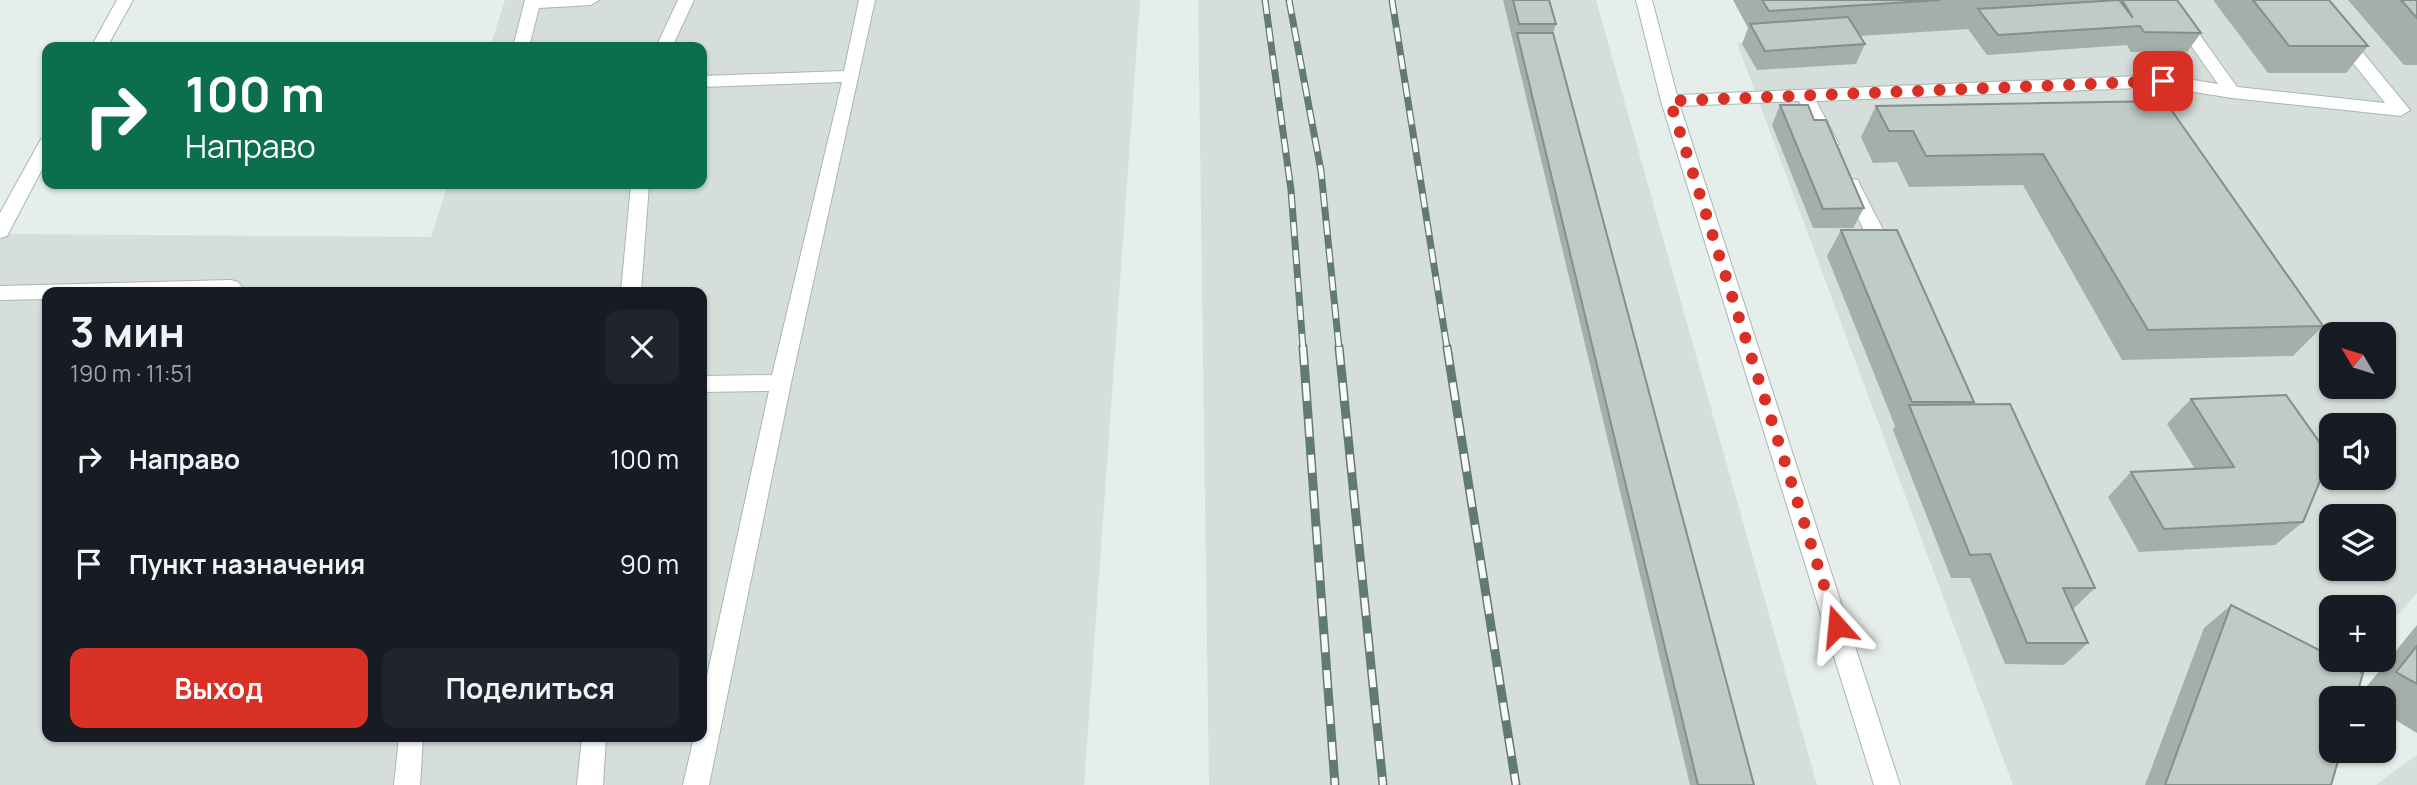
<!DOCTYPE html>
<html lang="ru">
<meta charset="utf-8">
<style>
:root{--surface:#171b24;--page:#20242c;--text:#f1f3f6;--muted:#9ea1a6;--accent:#d93025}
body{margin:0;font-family:Manrope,sans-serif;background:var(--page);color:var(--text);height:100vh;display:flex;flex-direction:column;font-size:26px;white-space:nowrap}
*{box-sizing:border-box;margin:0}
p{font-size:23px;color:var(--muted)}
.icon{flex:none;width:38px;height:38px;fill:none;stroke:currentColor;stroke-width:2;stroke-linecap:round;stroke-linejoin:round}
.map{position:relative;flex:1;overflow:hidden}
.drawer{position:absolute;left:42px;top:287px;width:665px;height:455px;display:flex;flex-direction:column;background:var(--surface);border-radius:14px;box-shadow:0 2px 5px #0004}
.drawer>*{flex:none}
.banner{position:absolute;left:42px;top:42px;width:665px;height:147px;border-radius:14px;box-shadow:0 2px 5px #0004;background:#0b6e4f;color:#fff;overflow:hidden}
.needle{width:46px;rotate:308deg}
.controls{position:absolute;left:2319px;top:322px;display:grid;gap:14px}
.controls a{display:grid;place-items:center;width:77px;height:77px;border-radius:14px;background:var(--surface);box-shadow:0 2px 5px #0004;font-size:35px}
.pin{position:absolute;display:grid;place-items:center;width:60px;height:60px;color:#fff;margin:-30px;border-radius:14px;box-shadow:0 4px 10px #0006}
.me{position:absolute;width:77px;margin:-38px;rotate:342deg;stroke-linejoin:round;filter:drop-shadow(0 0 5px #0008)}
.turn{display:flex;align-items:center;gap:24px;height:147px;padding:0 28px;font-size:32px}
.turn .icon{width:91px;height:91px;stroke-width:2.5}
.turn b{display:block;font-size:49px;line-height:60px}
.round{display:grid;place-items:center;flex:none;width:74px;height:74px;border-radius:14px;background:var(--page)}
.headline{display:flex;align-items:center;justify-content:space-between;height:119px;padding:0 28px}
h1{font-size:42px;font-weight:700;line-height:52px}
.action{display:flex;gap:14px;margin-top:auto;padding:14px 28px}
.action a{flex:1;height:80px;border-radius:14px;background:var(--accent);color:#fff;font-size:28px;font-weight:700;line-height:80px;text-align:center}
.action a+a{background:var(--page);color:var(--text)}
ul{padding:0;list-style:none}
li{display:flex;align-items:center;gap:21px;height:105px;padding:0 28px}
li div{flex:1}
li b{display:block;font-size:26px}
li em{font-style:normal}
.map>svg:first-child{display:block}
.built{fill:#d5deda;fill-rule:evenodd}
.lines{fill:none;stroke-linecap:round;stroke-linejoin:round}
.minor-casing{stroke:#a9b6b2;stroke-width:2}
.minor{fill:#fff;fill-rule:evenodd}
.rail-far1-casing{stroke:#627a74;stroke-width:7}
.rail-casing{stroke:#627a74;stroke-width:9}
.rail-far1{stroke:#f7faf9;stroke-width:4.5;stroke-dasharray:14;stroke-linecap:butt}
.rail{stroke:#f7faf9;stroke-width:6;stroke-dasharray:18;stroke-linecap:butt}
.wall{fill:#a4afab}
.building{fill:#bfcbc7;stroke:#868e8b;stroke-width:2}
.route{stroke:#d93025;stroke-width:12;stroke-dasharray:0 21.6}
</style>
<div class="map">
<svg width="2417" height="785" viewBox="0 0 2417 785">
<rect width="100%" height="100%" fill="#e6eeeb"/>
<path class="built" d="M505,0H1140L1084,785H0V234L431,237L448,184H702V47H490ZM47,292H702V737H47Z
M1198,0H1596L1817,785H1209Z
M2083,0H2417V593L2384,631V607H2331V660H2358L2331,698L2313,785H2013L1737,43L2095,20ZM2331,334H2384V387H2331ZM2331,425H2384V478H2331ZM2331,516H2384V569H2331Z
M2417,755V785H2376Z"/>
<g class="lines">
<defs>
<path id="minor" d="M117,0H133L107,47H91Z
M525,0H599L591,5L539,8L529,47H513Z
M678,0H694L672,47H656Z
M859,0H875L791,383L709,785H683L694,737H702V699L769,391L702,392V376L772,375L842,82L702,87V76L844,71Z
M1636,0H1652L1677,95L2163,75L2218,84L2159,0H2175L2237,87L2385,103L2303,0H2320L2410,110L2401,116L2232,98L2163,87L1816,101L1839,144L1830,150L1824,148L1799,101L1680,106L1900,785H1874L1661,101Z
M47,137V160L7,236L0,238V213L41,139Z
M1851,179L1858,180L1860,185L1895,253L1892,258H1878L1875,253L1842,185L1844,180Z
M631,184H649L641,292H621Z
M231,280L238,282L246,292H47V299L0,300V286Z
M399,737H423L420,785H394Z
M582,737H606L603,785H577Z"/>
</defs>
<use href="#minor" class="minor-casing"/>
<use href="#minor" class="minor"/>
<defs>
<path id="rail-far1" d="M1265,0L1291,190L1303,348
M1289,0L1321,171L1339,348
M1392,0L1447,348"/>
<path id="rail" d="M1303,347L1335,785
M1339,347L1383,785
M1447,347L1516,785"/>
</defs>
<use href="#rail-far1" class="rail-far1-casing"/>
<use href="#rail" class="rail-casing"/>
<use href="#rail-far1" class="rail-far1"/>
<use href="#rail" class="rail"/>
</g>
<path class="wall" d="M1503,0H1549L1556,24L1553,33L1754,785H1690Z
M1733,0H2177L2201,33L2187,52H2131L2127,45L1987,55L1968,29L1860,36L1865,44L1856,64L1757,70L1742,44L1748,28Z
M2213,0H2329L2368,46L2346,73H2268Z
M2348,0H2417V65H2404Z
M2165,101L2323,326L2293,356L2122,360L2023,185L1909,187L1897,162L1873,163L1861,137L1876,106Z
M1780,105L1814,120L1864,208L1853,228H1813L1772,125Z
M1841,230L1974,402L1972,405L2095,588L2073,609L2088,643L2064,665L2005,664L1970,578H1951L1893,430L1895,426L1827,256Z
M2191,399L2303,522L2275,545L2139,552L2108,497L2131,472L2195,469L2167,424Z
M2231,605L2331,785H2145L2204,628Z
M2417,625V733L2384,713V698H2360L2358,697Z"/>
<path class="building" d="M1513,0H1549L1556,24H1519Z
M1762,0H1940L1769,11Z
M2119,0L2133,18L2122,0H2177L2201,33L2144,32L2140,26L1998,35L1978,9Z
M2253,0H2329L2368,46H2289Z
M2401,0H2417V18Z
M1848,17L1865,44L1765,51L1750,24Z
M1517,33H1553L1754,785H1698Z
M2165,101L2323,326L2148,330L2043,154L1926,156L1913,131H1889L1876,106Z
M1780,105H1808L1814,120H1826L1864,208L1823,209Z
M1841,230H1897L1974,402H1912Z
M2286,395L2330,457L2303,522L2164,529L2131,472L2234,467L2191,399Z
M2010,404L2095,588H2063L2088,643H2027L1990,554L1970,555L1909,405Z
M2231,605L2331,656V660H2338L2363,673L2356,698H2331V751H2341L2331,785H2165Z
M2417,646V684L2396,672Z"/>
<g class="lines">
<path class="route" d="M1837,626L1670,101L2163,81"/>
</g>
</svg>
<div class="controls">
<a><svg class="needle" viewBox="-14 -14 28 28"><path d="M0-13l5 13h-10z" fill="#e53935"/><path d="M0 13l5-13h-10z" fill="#9ea1a6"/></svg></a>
<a><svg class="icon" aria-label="sound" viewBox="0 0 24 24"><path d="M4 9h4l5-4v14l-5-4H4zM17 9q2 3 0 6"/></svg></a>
<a><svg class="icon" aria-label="layers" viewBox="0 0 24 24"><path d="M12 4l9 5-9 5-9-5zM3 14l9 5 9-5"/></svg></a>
<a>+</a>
<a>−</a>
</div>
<div class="pin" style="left:2163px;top:81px;background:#d93025"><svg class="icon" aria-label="arrive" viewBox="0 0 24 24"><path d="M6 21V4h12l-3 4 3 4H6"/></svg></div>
<svg class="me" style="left:1837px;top:626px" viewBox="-20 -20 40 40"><path d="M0-17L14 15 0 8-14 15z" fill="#d93025" stroke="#fff" stroke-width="4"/></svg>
<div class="banner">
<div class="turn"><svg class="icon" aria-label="right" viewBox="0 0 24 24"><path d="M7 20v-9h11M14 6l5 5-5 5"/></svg><div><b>100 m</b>Направо</div></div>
</div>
<section class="drawer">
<div class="headline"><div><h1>3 мин</h1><p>190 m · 11:51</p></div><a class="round"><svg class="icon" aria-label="close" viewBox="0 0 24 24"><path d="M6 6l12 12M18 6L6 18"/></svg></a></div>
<ul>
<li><svg class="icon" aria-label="right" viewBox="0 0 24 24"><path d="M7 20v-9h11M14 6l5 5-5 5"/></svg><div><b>Направо</b></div><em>100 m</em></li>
<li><svg class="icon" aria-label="arrive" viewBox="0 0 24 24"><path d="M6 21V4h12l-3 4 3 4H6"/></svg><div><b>Пункт назначения</b></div><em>90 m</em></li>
</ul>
<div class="action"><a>Выход</a><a>Поделиться</a></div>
</section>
</div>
